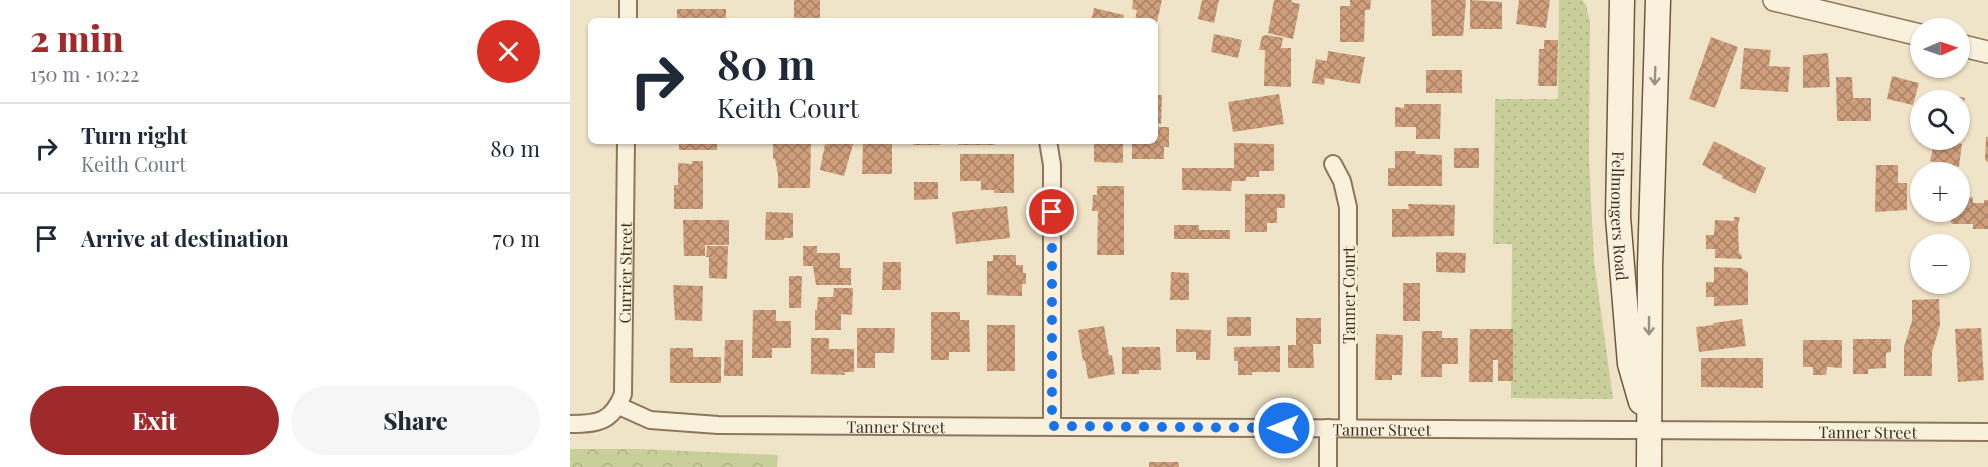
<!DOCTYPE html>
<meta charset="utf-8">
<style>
:root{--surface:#fff;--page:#f6f6f7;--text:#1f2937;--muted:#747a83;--line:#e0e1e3;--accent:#9e2a2b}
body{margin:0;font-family:"Playfair Display",serif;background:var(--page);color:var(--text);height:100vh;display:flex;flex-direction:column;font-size:22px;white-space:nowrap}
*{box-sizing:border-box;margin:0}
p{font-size:20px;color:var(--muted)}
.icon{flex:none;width:33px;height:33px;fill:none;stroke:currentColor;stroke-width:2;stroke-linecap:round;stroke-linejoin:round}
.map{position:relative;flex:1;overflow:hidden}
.panel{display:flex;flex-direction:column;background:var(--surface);width:570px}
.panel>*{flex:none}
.guide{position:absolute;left:18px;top:18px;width:570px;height:126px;border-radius:9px;box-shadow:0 2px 4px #0004;background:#fff;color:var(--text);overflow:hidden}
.needle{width:39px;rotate:88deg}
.tools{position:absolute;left:1340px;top:18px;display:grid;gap:12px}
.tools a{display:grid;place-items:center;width:60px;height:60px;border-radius:50%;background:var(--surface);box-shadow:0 2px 4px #0004;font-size:30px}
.pin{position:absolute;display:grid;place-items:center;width:51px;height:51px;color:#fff;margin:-26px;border:3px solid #fff;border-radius:50%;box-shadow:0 2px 6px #0007}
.me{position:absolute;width:66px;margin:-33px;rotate:270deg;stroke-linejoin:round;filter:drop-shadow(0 0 4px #0008)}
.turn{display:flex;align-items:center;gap:21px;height:126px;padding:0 30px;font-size:27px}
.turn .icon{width:78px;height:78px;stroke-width:2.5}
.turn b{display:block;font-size:42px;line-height:51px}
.round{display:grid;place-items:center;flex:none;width:63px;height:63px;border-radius:32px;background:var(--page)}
.head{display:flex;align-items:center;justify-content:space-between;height:102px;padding:0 30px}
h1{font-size:36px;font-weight:800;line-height:45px;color:var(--accent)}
.cta{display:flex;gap:12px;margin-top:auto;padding:12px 30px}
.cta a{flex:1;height:69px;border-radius:36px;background:var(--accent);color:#fff;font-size:24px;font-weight:800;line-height:69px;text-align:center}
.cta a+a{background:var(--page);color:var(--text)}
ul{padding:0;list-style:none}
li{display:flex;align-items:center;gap:18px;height:90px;padding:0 30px;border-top:2px solid var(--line)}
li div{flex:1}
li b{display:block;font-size:22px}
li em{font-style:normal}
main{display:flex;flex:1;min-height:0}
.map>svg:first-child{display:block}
.grass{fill:url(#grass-dots)}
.park{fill:url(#park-crowns)}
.building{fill:url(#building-cross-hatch)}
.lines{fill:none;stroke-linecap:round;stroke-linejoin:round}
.minor-casing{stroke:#8d765c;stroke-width:20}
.tertiary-casing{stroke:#8d765c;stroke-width:24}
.secondary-casing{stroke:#6f573f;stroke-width:27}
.minor{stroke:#faf1dc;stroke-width:16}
.tertiary{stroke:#faf1dc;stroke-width:21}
.secondary{stroke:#faf1dc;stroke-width:24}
.oneway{stroke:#9c907e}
.route{stroke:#1a73e8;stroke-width:10;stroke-dasharray:0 18}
.labels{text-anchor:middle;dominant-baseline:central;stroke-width:6;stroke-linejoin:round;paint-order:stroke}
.street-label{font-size:16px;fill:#3d2e20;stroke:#f7eed8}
</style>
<main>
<section class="panel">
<div class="head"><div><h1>2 min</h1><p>150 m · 10:22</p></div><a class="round" style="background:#d93025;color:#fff"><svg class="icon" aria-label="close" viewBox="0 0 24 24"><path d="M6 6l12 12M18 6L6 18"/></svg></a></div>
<ul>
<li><svg class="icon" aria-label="right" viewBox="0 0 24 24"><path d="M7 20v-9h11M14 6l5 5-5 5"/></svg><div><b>Turn right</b><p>Keith Court</p></div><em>80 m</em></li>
<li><svg class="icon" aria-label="arrive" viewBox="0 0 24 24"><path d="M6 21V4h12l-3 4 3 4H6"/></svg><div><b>Arrive at destination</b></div><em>70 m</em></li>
</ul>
<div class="cta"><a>Exit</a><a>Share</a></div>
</section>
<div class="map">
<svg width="1418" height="467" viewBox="0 0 1418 467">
<defs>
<pattern id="grass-dots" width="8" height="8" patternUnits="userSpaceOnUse" patternTransform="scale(1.5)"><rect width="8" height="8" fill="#c9cf9b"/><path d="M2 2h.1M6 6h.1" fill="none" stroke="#aeb285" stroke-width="1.8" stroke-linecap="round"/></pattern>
<pattern id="park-crowns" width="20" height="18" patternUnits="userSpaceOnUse" patternTransform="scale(1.5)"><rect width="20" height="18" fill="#c9cf9b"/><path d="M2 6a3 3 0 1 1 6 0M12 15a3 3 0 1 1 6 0" fill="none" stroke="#aeb285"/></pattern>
<pattern id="building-cross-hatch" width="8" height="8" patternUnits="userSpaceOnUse" patternTransform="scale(1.5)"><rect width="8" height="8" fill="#cf9f7d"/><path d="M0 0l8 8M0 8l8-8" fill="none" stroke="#a98266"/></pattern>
</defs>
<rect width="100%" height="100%" fill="#f0e4c8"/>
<path class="grass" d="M989,0H1012L1016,5L1020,22L1019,160L1024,261L1043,399L941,398L942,244H923L925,99H988Z"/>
<path class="park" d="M0,449H69L208,455L207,467H0Z"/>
<path class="building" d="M224,0H250V21H224Z
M563,0H592L587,22L576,20H565L567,10L562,9Z
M632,0H649L644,23L628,19Z
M704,0H722L721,2L730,4L723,39L698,33Z
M780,0H801L800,10H795L794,42H770V6H780Z
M861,0H896L893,36H862Z
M900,0L932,2V29H900Z
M949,0H980L976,28L946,24Z
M524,8L554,15L553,21H521Z
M107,9H156V21H107Z
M644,34L672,40L668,58L641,52Z
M697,35L713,38L711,48H721V87L694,86L695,50H689L692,36Z
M1141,37L1168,47L1145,108L1119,99Z
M974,40H988L987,86H968L969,49H974Z
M1174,48L1201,50L1199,66L1220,67L1218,92L1170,89Z
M758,51L795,57L790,84L755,78L754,85L742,83L746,59L757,61Z
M1258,53L1260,87L1233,88V55Z
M856,70H892V93H856Z
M1322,76L1349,83L1343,105L1317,99Z
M1266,77H1282L1283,98H1301V121H1267Z
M1366,92L1395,98L1392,111L1389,110V100H1364Z
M709,94L714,124L663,132L658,102Z
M585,95H592L591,124L585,123Z
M834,104H871L870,139H846V127H825V107L834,108Z
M1389,120L1397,122L1394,135L1389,134Z
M585,127H599V147H594V159H562V141H585Z
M1416,137H1418V162L1415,160Z
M1365,140H1387L1386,143L1392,144L1389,167L1360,161Z
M109,141H147V150H109Z
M203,141H241L240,188H208V174L205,159H203Z
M258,141H284L274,176L250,170L255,144L257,145Z
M293,141H322V174H292Z
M343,141H370V145H343Z
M388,141H425V145H388Z
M524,141H553V163L524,162Z
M1144,141L1196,168L1185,194L1152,178L1153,176L1132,165Z
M664,143L704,144V171H689V177H676V181H662L661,191L612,190V168H664Z
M884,148H909V168H884Z
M825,151H845L846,154L872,155V186H818V168H825Z
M390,154H444V193H424V190H411V181H390Z
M122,161H133V209H104V185H108V163L122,164Z
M1306,165H1328V183H1337V210L1305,212Z
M344,182H368V199L344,200Z
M527,186H554V255H527L528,211H522L523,195H527Z
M1389,192H1395V198L1403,197V203H1414V200H1418V229H1403V224H1383L1381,223V219L1360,220L1359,212H1389Z
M675,194H715V208H707V223H697V232H675Z
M838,204L885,205L884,236L822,237V209H839Z
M437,206L440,238L386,244L382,212Z
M196,212L223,213V238H214V240H195Z
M1164,217H1170L1168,225L1169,253L1171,254L1172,259L1145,258V249H1136V235H1144L1145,220L1164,221Z
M113,220H159V245H135V256H114Z
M604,225H629V230H660V239H604Z
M137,246H158L157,279L139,278V257H136Z
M233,246H247V253H270V268H281V285H246L243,266H233Z
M866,252L896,253L895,273L866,272Z
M423,255H446V265H453V273H456V284H452V296L417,295V261H423Z
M313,262H331V290H312Z
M1144,267L1171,268L1178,272V305L1144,306V297H1136V282H1144Z
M601,272L619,273V300H600Z
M219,276H232L231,308H219Z
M833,283H850V321H833Z
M103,285L133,286L132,321L105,320Z
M264,288H283L282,315L271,314V330H245V310H247L248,297H263Z
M1369,299L1370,325L1362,352V376H1334V347L1342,321V300Z
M183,310H206V321H221V348H202V358H182Z
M361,312H390V320H399L400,352H379V360H361Z
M657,317H681V336H657Z
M726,318H751V344H743L744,368H718V345H726Z
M1172,319L1176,346L1129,352L1126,327L1144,325L1143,323Z
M417,325H445V371H417Z
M534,326L539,355H542L545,374L518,379L515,360L513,361L508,330Z
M287,328H325L324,353H305V368H287Z
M1411,328L1414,380L1388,382L1385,329Z
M606,329L641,330L640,360H626V352H606Z
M900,329H943V381H928V360H923V382H899Z
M852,331H872V338H888V364H872V377H851Z
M806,334L833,335L832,375H822V380H805Z
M241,338H259V349H284V372H274L275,375L241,374Z
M1283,339H1321V352L1316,353V368L1298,369V374H1283Z
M155,340H173V376H154Z
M1233,340H1272V368L1257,367L1256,375H1243V367H1233Z
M710,346V372H682V375H668V361H664V347Z
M552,347H590L591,370H569V374H552Z
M100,348H123V357H151V383H100Z
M1131,358H1193V388L1131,387Z
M579,462H608L609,467H579Z"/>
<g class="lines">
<defs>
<g id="minor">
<path d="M58,21V0"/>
<path d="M478,141L482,165V426"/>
<path d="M763,164L772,181L778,207V428"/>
<path id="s1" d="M49,406L80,420L148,425L1418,432"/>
<path id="s2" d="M0,424C28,424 42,422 53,394L56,141"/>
<path d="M758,467V428"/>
</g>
<path id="tertiary" d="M1204,0L1350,35
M1389,45L1418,52"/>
<g id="secondary">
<path id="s3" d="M1052,0L1048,217L1060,364L1071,402"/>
<path d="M1079,467L1080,267L1088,0"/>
</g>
</defs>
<use href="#minor" class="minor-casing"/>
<use href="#tertiary" class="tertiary-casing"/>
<use href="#secondary" class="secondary-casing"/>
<use href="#minor" class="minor"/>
<use href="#tertiary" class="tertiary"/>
<use href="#secondary" class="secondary"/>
</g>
<defs><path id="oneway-shaft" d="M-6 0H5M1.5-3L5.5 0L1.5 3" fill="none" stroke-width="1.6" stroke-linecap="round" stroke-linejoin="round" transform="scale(1.5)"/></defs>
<g class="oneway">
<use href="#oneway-shaft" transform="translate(1085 76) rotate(92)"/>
<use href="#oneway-shaft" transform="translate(1079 326) rotate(90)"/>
</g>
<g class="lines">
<path class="route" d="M482,212V426L714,428"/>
</g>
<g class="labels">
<g class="street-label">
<text stroke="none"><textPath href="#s3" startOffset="216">Fellmongers Road</textPath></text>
<text stroke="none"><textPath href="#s2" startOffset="188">Currier Street</textPath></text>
<text transform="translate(778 295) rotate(-90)">Tanner Court</text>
<text stroke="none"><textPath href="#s1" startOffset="280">Tanner Street</textPath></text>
<text stroke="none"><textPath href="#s1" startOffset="766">Tanner Street</textPath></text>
<text stroke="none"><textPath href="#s1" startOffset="1252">Tanner Street</textPath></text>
</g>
</g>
</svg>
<div class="tools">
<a><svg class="needle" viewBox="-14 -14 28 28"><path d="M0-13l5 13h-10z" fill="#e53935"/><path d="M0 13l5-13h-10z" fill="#747a83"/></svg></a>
<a><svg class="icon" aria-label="search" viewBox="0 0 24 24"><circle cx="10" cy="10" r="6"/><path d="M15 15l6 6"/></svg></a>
<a>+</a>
<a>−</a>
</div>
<div class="pin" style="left:482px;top:212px;background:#d93025"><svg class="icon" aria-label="arrive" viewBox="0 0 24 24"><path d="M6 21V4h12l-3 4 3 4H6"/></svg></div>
<svg class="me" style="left:714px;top:428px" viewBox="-20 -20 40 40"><circle r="17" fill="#1a73e8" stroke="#fff" stroke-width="3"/><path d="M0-11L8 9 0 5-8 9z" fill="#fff"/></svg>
<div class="guide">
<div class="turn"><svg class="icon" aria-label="right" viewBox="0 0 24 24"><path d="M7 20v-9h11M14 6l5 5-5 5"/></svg><div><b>80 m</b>Keith Court</div></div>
</div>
</div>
</main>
